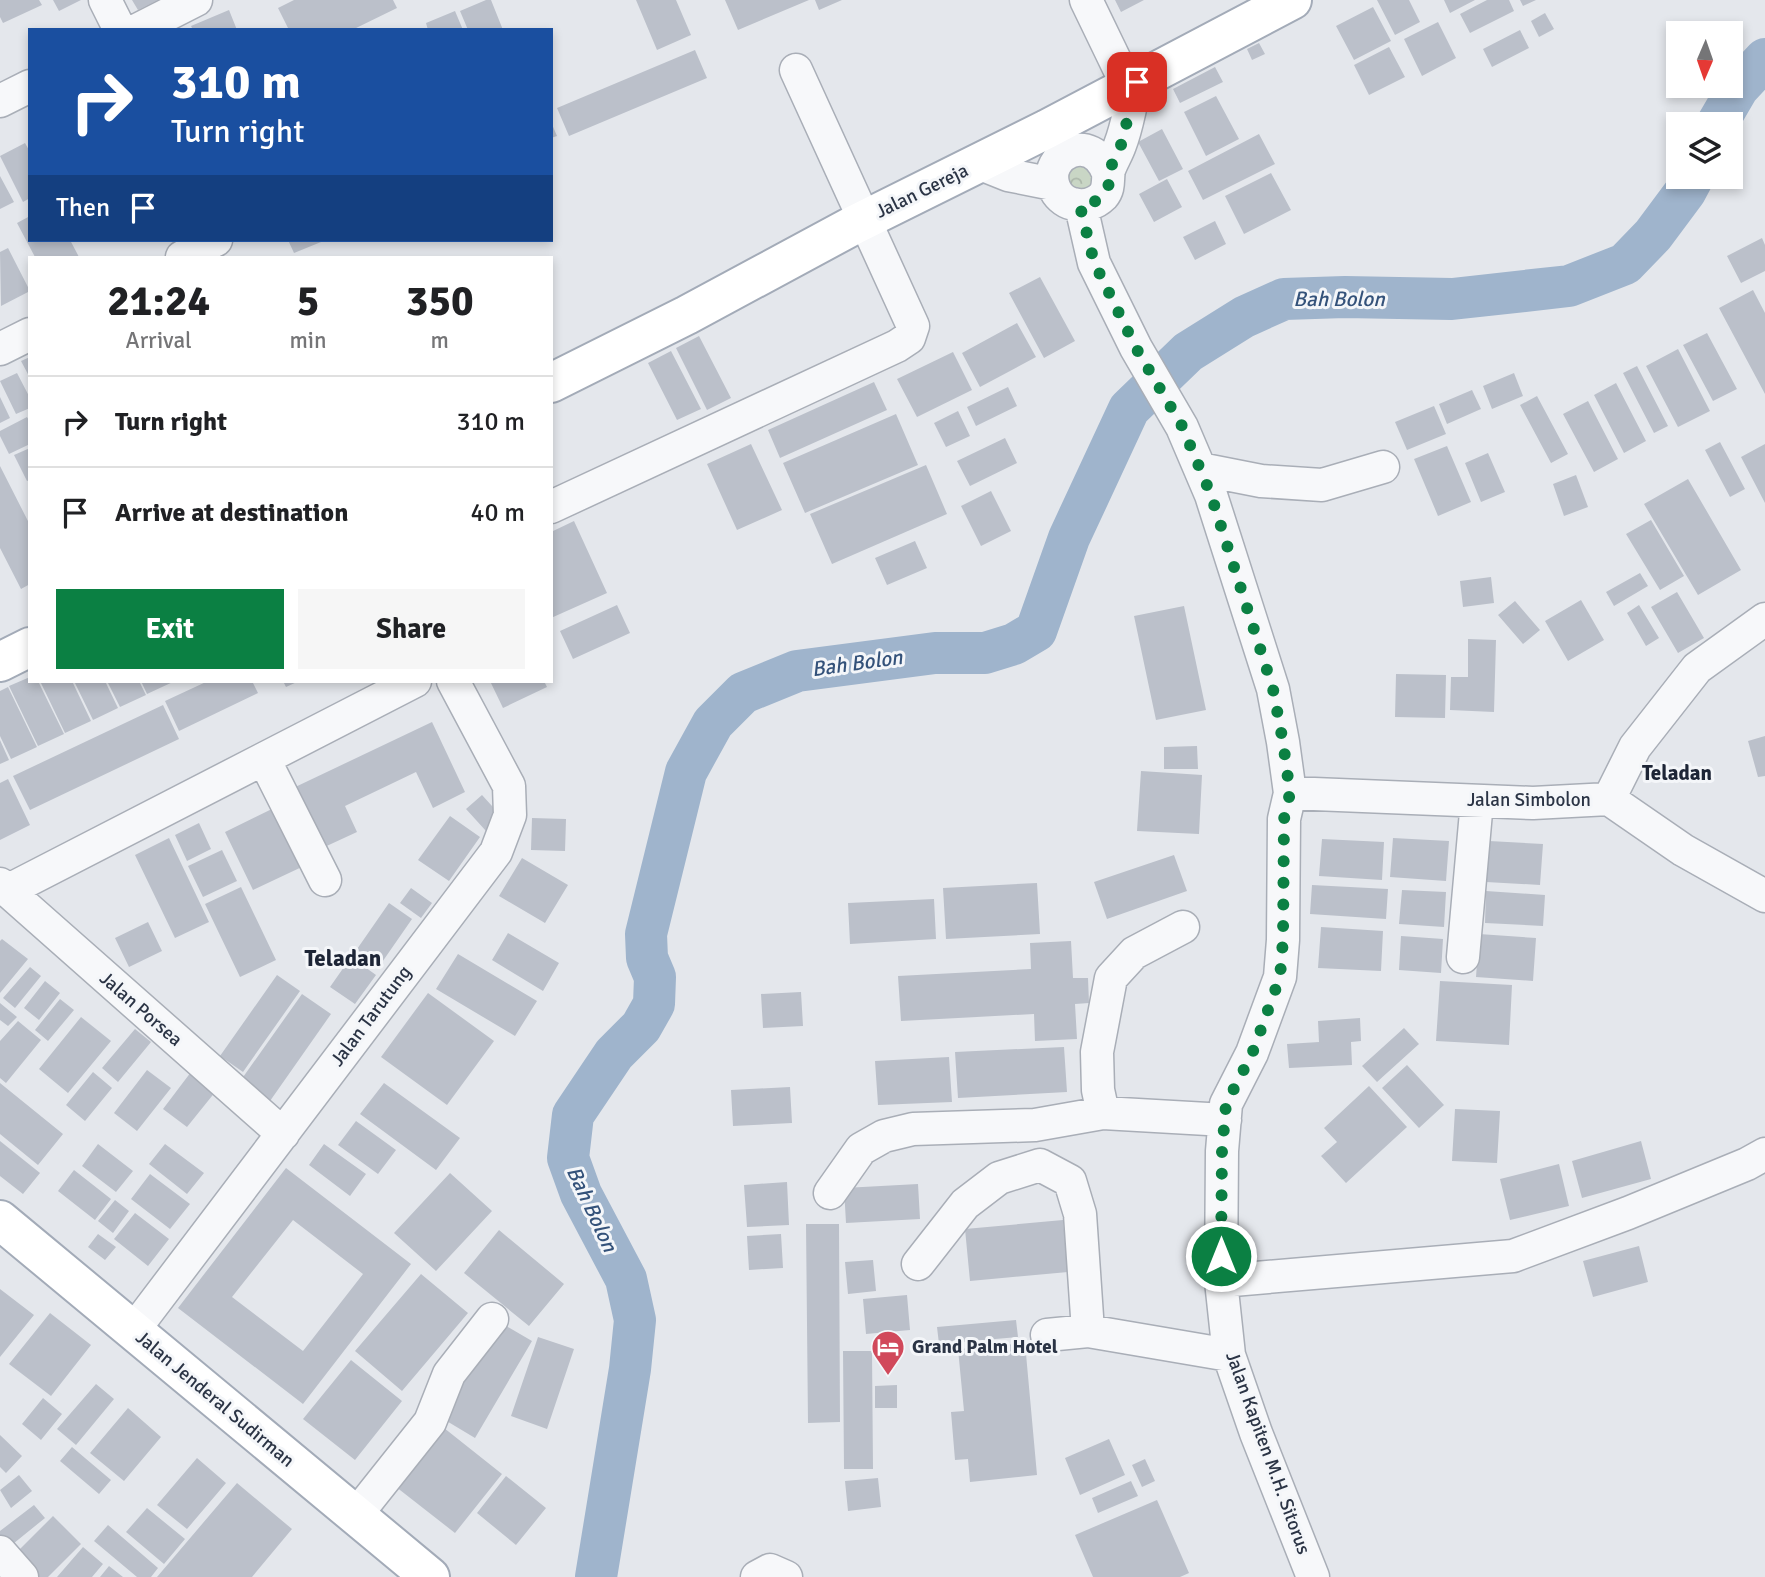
<!DOCTYPE html>
<style>
:root{--surface:#fff;--page:#f6f6f6;--text:#202124;--muted:#757577;--line:#e0e0e0;--accent:#0b8043}
body{margin:0;font-family:Signika,sans-serif;background:var(--page);color:var(--text);height:100vh;display:flex;flex-direction:column;font-size:26px;white-space:nowrap}
*{box-sizing:border-box;margin:0}
p{font-size:23px;color:var(--muted)}
.icon{flex:none;width:38px;height:38px;fill:none;stroke:currentColor;stroke-width:2;stroke-linecap:round;stroke-linejoin:round}
.map{position:relative;flex:1;overflow:hidden}
.details{position:absolute;left:28px;top:256px;width:525px;height:427px;display:flex;flex-direction:column;background:var(--surface);border-radius:0px;box-shadow:0 4px 10px #0003}
.details>*{flex:none}
.hud{position:absolute;left:28px;top:28px;width:525px;height:214px;border-radius:0px;box-shadow:0 4px 10px #0003;background:#1a4fa0;color:#fff;overflow:hidden}
.needle{width:46px;rotate:182deg}
.controls{position:absolute;left:1666px;top:21px;display:grid;gap:14px}
.controls a{display:grid;place-items:center;width:77px;height:77px;border-radius:0px;background:var(--surface);box-shadow:0 4px 10px #0003;font-size:35px}
.pin{position:absolute;display:grid;place-items:center;width:60px;height:60px;color:#fff;margin:-30px;border-radius:14px;box-shadow:0 4px 10px #0006}
.me{position:absolute;width:77px;margin:-38px;rotate:0deg;stroke-linejoin:round;filter:drop-shadow(0 0 5px #0008)}
.turn{display:flex;align-items:center;gap:24px;height:147px;padding:0 28px;font-size:32px}
.turn .icon{width:91px;height:91px;stroke-width:2.5}
.turn b{display:block;font-size:49px;line-height:60px}
.then{display:flex;align-items:center;height:66px;padding:0 28px;background:#0003;gap:14px;font-size:26px}
.eta{display:flex;justify-content:space-evenly;align-items:center;height:119px;text-align:center}
.eta b{font-size:42px;font-weight:800;line-height:49px}
.primary-button{display:flex;gap:14px;margin-top:auto;padding:14px 28px}
.primary-button a{flex:1;height:80px;border-radius:0px;background:var(--accent);color:#fff;font-size:28px;font-weight:800;line-height:80px;text-align:center}
.primary-button a+a{background:var(--page);color:var(--text)}
ul{padding:0;list-style:none}
li{display:flex;align-items:center;gap:21px;height:91px;padding:0 28px;border-top:2px solid var(--line)}
li div{flex:1}
li b{display:block;font-size:26px}
li em{font-style:normal}
.map>svg:first-child{display:block}
.forest{fill:url(#forest-crowns)}
.lines{fill:none;stroke-linecap:round;stroke-linejoin:round}
.river{stroke:#9fb4cc;stroke-width:42}
.building{fill:#bbc0ca;fill-rule:evenodd}
.minor-casing{stroke:#a9aeb7;stroke-width:35}
.major-casing{stroke:#a3abb8;stroke-width:42}
.minor{stroke:#f7f8fa;stroke-width:32}
.major{stroke:#fff;stroke-width:38}
.route{stroke:#0b8043;stroke-width:12;stroke-dasharray:0 21.6}
.labels{text-anchor:middle;dominant-baseline:central;stroke-width:6;stroke-linejoin:round;paint-order:stroke}
.street-label{font-size:19px;fill:#2b3445;stroke:#f4f6f9}
.poi-label{font-size:19px;font-weight:bold;fill:#2b3445;stroke:#f4f6f9;text-anchor:start}
.water-label{font-size:21px;font-style:italic;fill:#34527a;stroke:#f4f6f9}
.neighbourhood-label{font-size:21px;font-weight:bold;fill:#1d2536;stroke:#f4f6f9}
.quarter-label{font-size:23px;font-weight:bold;fill:#1d2536;stroke:#f4f6f9}
</style>
<div class="map">
<svg width="1765" height="1577" viewBox="0 0 1765 1577">
<defs>
<pattern id="forest-crowns" width="20" height="18" patternUnits="userSpaceOnUse" patternTransform="scale(1.75)"><rect width="20" height="18" fill="#c9d6c5"/><path d="M2 6a3 3 0 1 1 6 0M12 15a3 3 0 1 1 6 0" fill="none" stroke="#adb8ab"/></pattern>
</defs>
<rect width="100%" height="100%" fill="#e4e7ec"/>
<path class="forest" d="M1077,152L1107,180L1073,203L1058,165Z"/>
<g class="lines">
<path class="river" d="M1717,124L1738,88L1765,59
M596,1577L630,1369L635,1320L626,1279L581,1194L568,1158L573,1115L614,1054L641,1027L654,1004L655,977L647,958L646,934L686,772L713,723L743,693L797,671L935,653H985L1014,644L1036,631L1069,538L1129,409L1188,352L1244,317L1284,299L1345,297L1452,299L1569,286L1625,264L1653,235L1685,192L1693,177"/>
</g>
<path class="building" d="M0,0H39L42,5L3,23L0,17Z
M53,0H81L59,11Z
M132,0H158L138,10Z
M294,0H393L397,8L352,30H289L278,8Z
M486,0H491L503,30H468L460,11Z
M636,0H676L691,35L657,50Z
M725,0H809L738,30Z
M815,0H842L819,10Z
M1115,0H1144L1121,12Z
M1377,0H1409L1420,22L1395,35Z
M1444,0H1475L1450,13Z
M1487,0H1509L1514,11L1470,33L1460,14Z
M1520,0H1536L1523,6Z
M1373,7L1391,41L1354,60L1336,26Z
M229,10L237,30H193L191,26Z
M455,11L463,30H428L426,23Z
M1545,13L1554,29L1539,37L1531,21Z
M1438,22L1456,58L1422,76L1404,39Z
M1520,30L1529,48L1492,67L1483,49Z
M1259,43L1265,54L1252,60L1247,49Z
M1389,47L1405,77L1369,95L1354,65Z
M695,50L707,78L569,136L557,108Z
M1215,67L1223,82L1180,103L1173,89Z
M1216,96L1239,139L1206,156L1184,112Z
M551,122L557,136L551,138Z
M1162,129L1183,169L1159,181L1138,142Z
M1259,134L1275,164L1203,200L1188,171Z
M25,143L30,152V198L23,202L0,156Z
M1271,173L1291,210L1244,234L1225,196Z
M0,176L14,202L0,209Z
M1167,179L1182,207L1154,222L1139,194Z
M30,216V240H70L79,257H35L17,223Z
M1215,221L1226,244L1195,260L1183,237Z
M1762,238L1765,245V271L1741,283L1727,256Z
M288,240H326L294,253Z
M8,248L30,291L1,306L0,252Z
M1040,277L1075,341L1044,358L1009,293Z
M1753,290L1765,313V394L1719,308Z
M1017,323L1036,357L980,387L962,353Z
M1707,333L1737,389L1713,401L1683,345Z
M699,336L731,398L707,410L676,348Z
M1678,349L1710,411L1678,427L1646,366Z
M671,351L701,409L677,420L648,363Z
M953,352L972,390L917,417L897,379Z
M30,357V378L21,361Z
M1637,366L1668,426L1654,433L1623,373Z
M17,373L30,398V408L16,414L0,381Z
M1514,373L1523,396L1492,409L1483,386Z
M874,382L887,410L780,458L768,430Z
M1616,383L1646,441L1624,453L1594,395Z
M1008,387L1017,406L976,426L967,407Z
M1472,390L1481,409L1447,424L1439,404Z
M1537,396L1568,454L1551,463L1520,405Z
M0,397L10,418L0,423Z
M1588,401L1618,459L1594,472L1563,414Z
M1434,406L1446,434L1407,450L1395,422Z
M958,411L970,436L946,447L934,423Z
M896,414L918,465L805,513L783,463Z
M27,417L30,422V444L9,454L0,436V431Z
M1005,438L1017,463L970,486L957,461Z
M1720,442L1745,489L1730,497L1705,450Z
M751,444L782,510L737,530L707,464Z
M1765,444V503L1741,457Z
M1447,446L1471,502L1438,516L1414,459Z
M30,448V480L27,481L14,455Z
M1488,453L1505,492L1481,502L1465,463Z
M926,465L947,514L832,564L810,514Z
M0,466L30,525V584L21,589L0,548Z
M1576,475L1588,507L1564,516L1553,484Z
M1688,479L1741,570L1698,595L1644,504Z
M991,491L1011,531L981,546L961,506Z
M1651,520L1684,576L1660,590L1626,534Z
M574,521L607,593L551,618V532Z
M915,541L927,568L887,585L875,558Z
M1640,573L1648,586L1614,606L1606,592Z
M1491,577L1494,603L1463,607L1460,581Z
M1677,592L1704,638L1678,653L1651,607Z
M1581,600L1604,640L1568,661L1545,621Z
M1515,601L1540,630L1523,644L1498,615Z
M617,605L630,633L573,659L560,631Z
M1639,605L1659,638L1646,646L1627,613Z
M1184,606L1206,710L1156,720L1134,616Z
M1468,639L1496,640L1494,712L1450,710L1451,677H1468Z
M1396,674L1446,675L1445,718L1395,717Z
M30,677V681H38L64,734L38,746L9,686Z
M40,681H72L91,721L65,733Z
M74,681H105L118,708L93,720Z
M107,681H139L146,695L120,707Z
M141,681H175L147,694Z
M208,681H252L258,693L179,731L165,701Z
M283,681H299L286,687Z
M490,681H544L547,687L503,708Z
M8,687L37,747L11,759L0,736V691Z
M163,705L179,739L30,810L13,776Z
M432,722L465,792L433,808L416,772L345,806L357,832L318,850L289,790Z
M1765,736V776L1758,777L1748,741Z
M0,740L9,760L0,764Z
M1197,746L1198,769H1164V747Z
M1141,771L1202,775L1199,834L1137,831Z
M8,779L30,825L0,840V783Z
M482,795L502,817L486,831L466,809Z
M278,806L306,865L253,890L225,832Z
M450,816L480,837L449,881L418,860Z
M532,818L566,819L565,851L531,850Z
M199,823L211,849L187,861L175,835Z
M169,838L209,922L175,938L135,855Z
M1393,838L1449,841L1446,881L1390,877Z
M1322,839L1384,842L1382,880L1319,876Z
M1489,841L1543,844L1540,885L1486,882Z
M222,850L237,881L203,897L188,866Z
M1174,855L1187,891L1107,919L1094,882Z
M522,858L568,885L545,923L499,896Z
M1037,883L1040,934L946,939L943,888Z
M1312,885L1388,889L1386,919L1310,914Z
M241,887L276,960L240,977L205,904Z
M411,888L432,903L421,918L400,903Z
M1402,890L1446,892L1444,927L1399,924Z
M1486,891L1545,895L1543,926L1485,923Z
M934,899L936,939L850,944L848,903Z
M389,903L412,919L378,968L355,952Z
M148,922L162,951L129,967L115,938Z
M1321,927L1383,931L1381,971L1318,968Z
M508,933L559,963L543,991L492,960Z
M1479,934L1536,938L1533,981L1476,977Z
M1401,936L1443,939L1441,973L1399,970Z
M2,939L28,959L0,993V941Z
M1071,941L1073,978H1088L1089,1003L1075,1004L1077,1039L1035,1041L1034,1014L901,1021L898,976L1031,969L1030,943Z
M458,954L537,1001L515,1036L436,989Z
M351,957L376,975L355,1004L330,987Z
M30,967L41,976L15,1008L3,998Z
M277,975L300,991L243,1072L220,1056Z
M45,981L60,993L39,1020L24,1008Z
M1440,981L1512,985L1509,1045L1436,1041Z
M801,992L803,1026L763,1028L761,994Z
M428,993L494,1041L447,1105L381,1057Z
M302,994L331,1014L270,1101L241,1080Z
M60,999L74,1010L48,1041L35,1030Z
M0,1003L17,1017L8,1026L0,1020Z
M81,1017L111,1041L68,1093L39,1069Z
M1360,1018L1361,1041L1351,1042L1352,1065L1289,1068L1287,1044L1319,1042L1318,1021Z
M18,1021L41,1040L6,1083L0,1078V1041Z
M1404,1028L1419,1044L1377,1082L1362,1066Z
M135,1029L151,1042L118,1082L102,1068Z
M1064,1047L1067,1092L958,1098L955,1052Z
M949,1057L952,1102L878,1105L875,1061Z
M1407,1065L1444,1105L1419,1128L1382,1088Z
M147,1070L171,1088L137,1131L114,1113Z
M93,1072L112,1088L85,1121L66,1105Z
M191,1072L216,1091L187,1127L163,1109Z
M0,1083L63,1134L38,1165L0,1134Z
M384,1083L460,1138L436,1170L360,1114Z
M1369,1086L1407,1127L1346,1183L1321,1156L1337,1142L1324,1128Z
M790,1087L792,1123L733,1126L731,1090Z
M1455,1109L1500,1111L1497,1163L1452,1161Z
M356,1121L396,1150L378,1174L338,1145Z
M0,1141L40,1173L23,1194L0,1176Z
M1641,1141L1651,1179L1582,1198L1572,1161Z
M98,1144L133,1171L116,1192L82,1166Z
M165,1144L204,1173L187,1194L149,1164Z
M324,1144L366,1174L350,1196L309,1165Z
M1559,1164L1569,1206L1510,1220L1500,1179Z
M286,1168L411,1264L303,1404L178,1308ZM293,1220L363,1274L303,1351L232,1297Z
M74,1170L111,1199L95,1220L58,1191Z
M450,1173L492,1211L436,1271L394,1233Z
M150,1174L190,1204L170,1229L131,1199Z
M787,1182L789,1225L747,1227L744,1185Z
M918,1184L920,1219L846,1223L844,1188Z
M115,1200L129,1211L113,1233L98,1221Z
M135,1213L169,1239L148,1266L114,1239Z
M1063,1220L1068,1272L970,1281L965,1229Z
M806,1224H839L840,1422L808,1423Z
M499,1230L564,1284L529,1326L464,1273Z
M98,1234L116,1247L105,1260L88,1247Z
M781,1234L783,1268L749,1270L747,1236Z
M1639,1246L1648,1282L1593,1297L1583,1261Z
M873,1260L876,1291L848,1294L845,1262Z
M421,1274L468,1313L402,1391L355,1351Z
M0,1289L34,1315L0,1357Z
M907,1295L910,1330L866,1334L863,1299Z
M50,1313L91,1345L51,1396L9,1364Z
M496,1320L532,1341L475,1438L440,1417Z
M1016,1320L1018,1337L939,1344L937,1327Z
M538,1337L574,1349L547,1429L511,1416Z
M1025,1343L1037,1475L970,1482L968,1459L955,1460L951,1412L964,1411L958,1349Z
M843,1351H872L873,1469H844Z
M351,1360L402,1401L355,1460L303,1419Z
M96,1384L114,1399L76,1445L57,1429Z
M897,1385V1408H875V1386Z
M43,1398L62,1414L41,1440L22,1424Z
M128,1408L161,1437L124,1481L90,1453Z
M439,1424L502,1474L455,1533L391,1483Z
M0,1435L22,1456L6,1473L0,1467Z
M1109,1439L1125,1475L1080,1495L1065,1458Z
M72,1447L111,1480L99,1494L60,1461Z
M197,1458L226,1483L187,1529L157,1505Z
M1145,1459L1155,1481L1142,1487L1132,1465Z
M19,1475L32,1491L11,1508L0,1490Z
M506,1476L546,1508L516,1545L477,1513Z
M878,1478L881,1507L848,1511L845,1481Z
M1131,1481L1138,1496L1098,1513L1092,1498Z
M237,1483L292,1529L252,1577H157Z
M1157,1500L1189,1573L1180,1577H1093L1075,1535Z
M34,1505L45,1518L3,1552L0,1547V1531Z
M147,1508L185,1539L164,1564L126,1532Z
M53,1516L81,1544L48,1577H33L12,1557Z
M108,1525L158,1568L151,1577H137L94,1541Z
M83,1547L103,1564L92,1577H57Z
M109,1566L123,1577H100Z"/>
<g class="lines">
<defs>
<path id="minor" d="M105,0L120,30
M1086,0L1128,87
M137,30L196,0
M0,101L30,86
M978,163L1008,175L1053,184
M1108,173C1092,130 1042,154 1054,187C1057,195 1064,202 1073,204C1084,207 1095,204 1103,196C1110,188 1107,179 1109,170C1112,161 1117,154 1120,145C1128,125 1130,103 1137,82
M1081,206L1094,263L1136,348L1182,427L1211,495L1273,689L1283,742L1290,793L1284,819L1283,940L1280,977L1252,1053L1226,1104L1222,1151L1221,1281L1229,1355L1256,1433L1313,1577
M182,257L216,240
M0,349L30,334
M1200,469L1261,481L1322,485L1383,467
M551,507L897,346L909,338L913,326L796,70
M264,759L325,880
M1290,793L1533,803L1609,799L1635,747L1697,668L1765,619
M1609,799L1683,850L1765,896
M0,884L283,1134
M7,891L415,681
M1463,957L1477,801
M1103,1113L1098,1090L1097,1052L1111,978L1134,953L1183,927
M830,1193L861,1149L884,1136L913,1129L1035,1125L1103,1113L1225,1120
M918,1264L965,1204L999,1178L1040,1165L1070,1181L1080,1214L1088,1331
M1221,1281L1513,1256L1628,1213L1747,1164L1765,1154
M133,1331L496,852L510,815L509,786L453,681
M1047,1335L1088,1331L1229,1355
M356,1515L430,1422L449,1374L492,1319
M0,1552L22,1577
M757,1577L770,1570L786,1577"/>
<path id="major" d="M551,383L687,315L854,225L1047,129L1292,0
M0,662L30,647
M0,1220L430,1577"/>
</defs>
<use href="#minor" class="minor-casing"/>
<use href="#major" class="major-casing"/>
<use href="#minor" class="minor"/>
<use href="#major" class="major"/>
</g>
<g class="lines">
<path class="route" d="M1137,82L1121,145L1108,173L1109,184L1103,195L1093,203L1080,206L1094,262L1136,348L1182,426L1211,495L1273,689L1283,742L1290,793L1284,819L1283,940L1280,977L1252,1054L1226,1104L1222,1151L1221,1256"/>
</g>
<defs>
<symbol id="hotel-pin" viewBox="-11 -11 22 30"><path d="M0 17L-7.5 6A9.5 9.5 0 1 1 7.5 6Z" fill="#d1495b" stroke="#f4f6f9"/><path d="M-6-4.5h1.5V1H6V5H4.5V3h-9V5H-6ZM-4 0a1.8 1.8 0 1 1 3.6 0ZM.5 0V-2.5h3Q6-2.5 6 0Z" fill="#fff"/></symbol>
</defs>
<g fill-rule="evenodd">
<use href="#hotel-pin" x="869" y="1328" width="38" height="52"/>
</g>
<g class="labels">
<g class="street-label">
<text transform="translate(922 191) rotate(-26)">Jalan Gereja</text>
<text x="1529" y="800">Jalan Simbolon</text>
<text transform="translate(141 1009) rotate(41)">Jalan Porsea</text>
<text transform="translate(371 1016) rotate(-53)">Jalan Tarutung</text>
<text transform="translate(215 1399) rotate(40)">Jalan Jenderal Sudirman</text>
<text transform="translate(1268 1453) rotate(70)">Jalan Kapiten M.H. Sitorus</text>
</g>
<g class="poi-label">
<text x="912" y="1347">Grand Palm Hotel</text>
</g>
<g class="water-label">
<text x="1339" y="299">Bah Bolon</text>
<text transform="translate(857 663) rotate(-8)">Bah Bolon</text>
<text transform="translate(592 1209) rotate(65)">Bah Bolon</text>
</g>
<g class="neighbourhood-label">
<text x="1677" y="773">Teladan</text>
</g>
<g class="quarter-label">
<text x="343" y="958">Teladan</text>
</g>
</g>
</svg>
<div class="controls">
<a><svg class="needle" viewBox="-14 -14 28 28"><path d="M0-13l5 13h-10z" fill="#e53935"/><path d="M0 13l5-13h-10z" fill="#757577"/></svg></a>
<a><svg class="icon" aria-label="layers" viewBox="0 0 24 24"><path d="M12 4l9 5-9 5-9-5zM3 14l9 5 9-5"/></svg></a>
</div>
<div class="pin" style="left:1137px;top:82px;background:#d93025"><svg class="icon" aria-label="arrive" viewBox="0 0 24 24"><path d="M6 21V4h12l-3 4 3 4H6"/></svg></div>
<svg class="me" style="left:1221px;top:1256px" viewBox="-20 -20 40 40"><circle r="17" fill="#0b8043" stroke="#fff" stroke-width="3"/><path d="M0-11L8 9 0 5-8 9z" fill="#fff"/></svg>
<div class="hud">
<div class="turn"><svg class="icon" aria-label="right" viewBox="0 0 24 24"><path d="M7 20v-9h11M14 6l5 5-5 5"/></svg><div><b>310 m</b>Turn right</div></div>
<div class="then">Then<svg class="icon" aria-label="arrive" viewBox="0 0 24 24"><path d="M6 21V4h12l-3 4 3 4H6"/></svg></div>
</div>
<section class="details">
<div class="eta">
<div><b>21:24</b><p>Arrival</p></div>
<div><b>5</b><p>min</p></div>
<div><b>350</b><p>m</p></div>
</div>
<ul>
<li><svg class="icon" aria-label="right" viewBox="0 0 24 24"><path d="M7 20v-9h11M14 6l5 5-5 5"/></svg><div><b>Turn right</b></div><em>310 m</em></li>
<li><svg class="icon" aria-label="arrive" viewBox="0 0 24 24"><path d="M6 21V4h12l-3 4 3 4H6"/></svg><div><b>Arrive at destination</b></div><em>40 m</em></li>
</ul>
<div class="primary-button"><a>Exit</a><a>Share</a></div>
</section>
</div>
